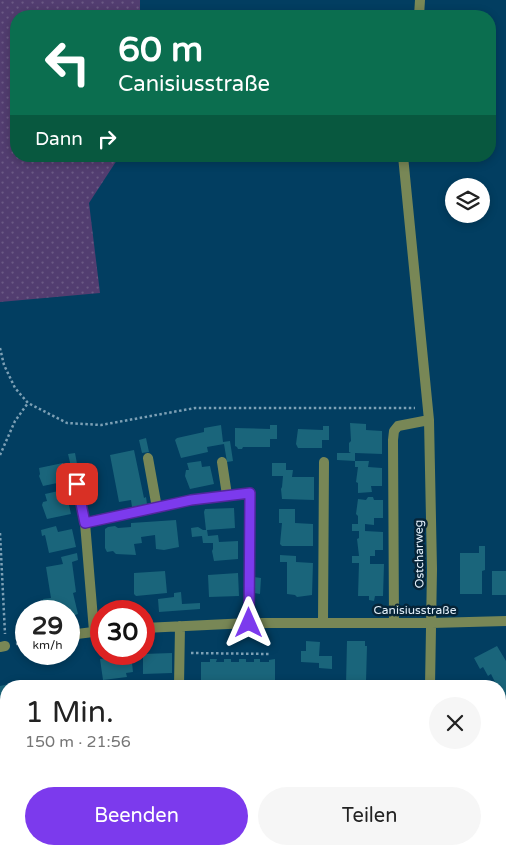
<!DOCTYPE html>
<html lang="de">
<meta charset="utf-8">
<style>
:root{--surface:#fff;--page:#f6f6f6;--text:#222;--muted:#767676;--accent:#7c3aed}
body{margin:0;font-family:"Varela Round",sans-serif;background:var(--page);color:var(--text);height:100vh;display:flex;flex-direction:column;font-size:19px;white-space:nowrap}
*{box-sizing:border-box;margin:0}
p{font-size:16px;color:var(--muted)}
.icon{flex:none;width:28px;height:28px;fill:none;stroke:currentColor;stroke-width:2;stroke-linecap:round;stroke-linejoin:round}
.map{position:relative;flex:1;overflow:hidden}
.drawer{position:absolute;left:0px;top:680px;width:506px;height:175px;display:flex;flex-direction:column;background:var(--surface);border-radius:20px 20px 0 0;box-shadow:0 2px 8px #0003}
.drawer>*{flex:none}
.guide{position:absolute;left:10px;top:10px;width:486px;height:152px;border-radius:20px;box-shadow:0 2px 8px #0003;background:#0b6e4f;color:#fff;overflow:hidden}
.fabs{position:absolute;left:445px;top:178px;display:grid;gap:10px}
.fabs a{display:grid;place-items:center;width:45px;height:45px;border-radius:50%;background:var(--surface);box-shadow:0 2px 8px #0003;font-size:25px}
.speed{position:absolute;left:15px;top:600px;display:flex;gap:10px;font-size:25px;font-weight:700;text-align:center}
.speed>*{display:grid;place-content:center;width:65px;height:65px;border-radius:50%;background:var(--surface);box-shadow:0 2px 8px #0003;line-height:1}
.speed small{font-size:12px;font-weight:400}
.speed .limit{border:8px solid #d22;background:#fff;color:#111}
.pin{position:absolute;display:grid;place-items:center;width:42px;height:42px;color:#fff;margin:-21px;border-radius:10px;box-shadow:0 2px 8px #0006}
.me{position:absolute;width:55px;margin:-28px;rotate:0deg;stroke-linejoin:round;filter:drop-shadow(0 0 4px #0008)}
.turn{display:flex;align-items:center;gap:18px;height:105px;padding:0 25px;font-size:22px}
.turn .icon{width:65px;height:65px;stroke-width:2.5}
.turn b{display:block;font-size:35px;line-height:42px}
.then{display:flex;align-items:center;height:48px;padding:0 25px;background:#0003;gap:10px;font-size:19px}
.round{display:grid;place-items:center;flex:none;width:52px;height:52px;border-radius:26px;background:var(--page)}
.headline{display:flex;align-items:center;justify-content:space-between;height:85px;padding:0 25px}
h1{font-size:30px;font-weight:600;line-height:38px}
.button{display:flex;gap:10px;margin-top:auto;padding:10px 25px}
.button a{flex:1;height:58px;border-radius:30px;background:var(--accent);color:#fff;font-size:20px;font-weight:600;line-height:58px;text-align:center}
.button a+a{background:var(--page);color:var(--text)}
.map>svg:first-child{display:block}
.green{fill:url(#green-dots)}
.building{fill:#1a657b}
.lines{fill:none;stroke-linecap:round;stroke-linejoin:round}
.path{stroke:#7da0b5;stroke-width:2.5;stroke-dasharray:2.5 2.5;stroke-linecap:butt}
.minor{stroke:#788756;stroke-width:10}
.route-casing{stroke:#51269a;stroke-width:12}
.route{stroke:#7c3aed;stroke-width:9}
.labels{text-anchor:middle;dominant-baseline:central;stroke-width:5;stroke-linejoin:round;paint-order:stroke}
.street-label{font-size:12px;fill:#e3f0fb;stroke:#062438}
</style>
<div class="map">
<svg width="506" height="855" viewBox="0 0 506 855">
<defs>
<pattern id="green-dots" width="8" height="8" patternUnits="userSpaceOnUse" patternTransform="scale(1.25)"><rect width="8" height="8" fill="#523d70"/><path d="M2 2h.1M6 6h.1" fill="none" stroke="#6b5985" stroke-width="1.8" stroke-linecap="round"/></pattern>
</defs>
<rect width="100%" height="100%" fill="#023e61"/>
<path class="green" d="M0,0H140V16H16V156H117V160L89,203L100,293L0,302Z"/>
<path class="building" d="M350,423L366,424V430L382,431V454L355,453V461L337,460V453H351L349,452V443L351,441Z
M221,425L223,442L230,441L233,461L227,462L224,444L207,447L208,452L181,458L175,440L177,438L204,432V428Z
M270,425H277V439H270V447H243L242,449H238L237,447L235,446V428L270,429Z
M323,426H329V440H322V448H298L296,444L298,429L323,430Z
M146,438L149,452L142,453L139,440Z
M134,450L144,498L146,497L147,504L132,507L131,500L119,502L110,455Z
M75,453L78,469L72,471L68,454Z
M201,461L202,467L210,466L214,484L190,489L185,476L186,470H189L187,463Z
M355,461H369L368,467L382,468V486H371L372,492L358,493V483L356,482L358,467H355Z
M63,463L67,481L43,486L39,476L40,474L39,468Z
M272,463H286V470H293L292,477H314V500L282,499L281,489L282,487L283,476H272Z
M63,490L65,497L67,496L71,514L47,519L42,505L43,502L47,501L45,494Z
M368,497H373L374,500H383V518H374V525L365,524V531L383,532V550H375V556H370V564H384L383,596H375L374,601L369,600V596H358L359,563H352V556H359L357,539L359,538V531H352V524H358V516L356,514L358,499L366,500Z
M234,508L235,528L207,530L208,536L218,535L219,542L238,541V559L214,561L212,551L213,549V543H203L202,536L192,537L191,528L198,527L203,530H206L204,512L205,509Z
M279,509H295V523L313,524V546H282L280,544L282,523H279Z
M176,520L179,547L164,550L156,549L155,535L141,537L142,543L134,544L136,555L116,554L113,551L107,552L105,548V529L108,527L115,526L118,528L131,527V523Z
M56,526L58,532L72,529L76,547L49,553L45,535L42,536L41,530Z
M479,546H485V570L482,571V594H460V553H479Z
M77,553L78,560L72,562L76,592L73,593L78,614L75,615L76,622L69,624V611H46L43,599L51,598L46,567L63,564L61,557Z
M280,555L296,556V562L313,563L312,595L297,597L295,595L287,594V562H280Z
M165,571L167,593L136,596L134,594V573Z
M492,571H506V595H492Z
M238,573L239,596L209,597L208,575Z
M254,577L261,578L260,594L254,593Z
M181,592L182,604L200,603V609L159,612L158,599L174,597V593Z
M306,641L320,642L319,656H332V669L319,668V663L301,662V651H306Z
M347,641H365V646H367L366,682H359V685H346Z
M497,646L506,661V702L504,703L500,695V686H492L496,684L491,674L488,676L483,667L480,669L474,658Z
M172,653V673L143,674V654Z
M123,654H131L133,672L126,673L127,677L103,680L100,659L123,656Z
M210,659H217L216,662H224V659H231V662H239V659H246V662H254V659H260V662H269V660L275,659V686H201V662H210Z
M9,684L10,686H6V765L0,742V686Z
M500,754L506,765V808L500,797Z
M171,849L173,855H152Z
M372,849H392V855H372Z"/>
<g class="lines">
<path class="path" d="M0,348L4,365L15,388L28,403L67,423L101,425L195,408H415
M0,455L15,421L28,403
M0,533L5,634
M16,644L26,642
M191,653L269,654"/>
<path class="minor" d="M419,16L420,0
M403,156L429,420L432,569L430,686
M148,458L157,508
M222,462L227,495
M77,484L85,523
M323,623L324,462
M394,623L393,440L394,431L398,426L429,420
M144,628L249,623H432L506,621
M94,631L85,523L191,500L250,493L249,623
M69,635L101,631
M0,647L5,646
M179,686L180,626
M424,855L425,849"/>
</g>
<g class="lines">
<defs>
<path id="route" d="M77,484L85,523L191,500L250,493L249,623"/>
</defs>
<use href="#route" class="route-casing"/>
<use href="#route" class="route"/>
</g>
<g class="labels">
<g class="street-label">
<text transform="translate(419 554) rotate(-91)">Ostcharweg</text>
<text x="415" y="610">Canisiusstraße</text>
</g>
</g>
</svg>
<div class="fabs">
<a><svg class="icon" aria-label="layers" viewBox="0 0 24 24"><path d="M12 4l9 5-9 5-9-5zM3 14l9 5 9-5"/></svg></a>
</div>
<div class="speed"><div>29<small>km/h</small></div><div class="limit">30</div></div>
<div class="pin" style="left:77px;top:484px;background:#d93025"><svg class="icon" aria-label="arrive" viewBox="0 0 24 24"><path d="M6 21V4h12l-3 4 3 4H6"/></svg></div>
<svg class="me" style="left:249px;top:623px" viewBox="-20 -20 40 40"><path d="M0-17L14 15 0 8-14 15z" fill="#7c3aed" stroke="#fff" stroke-width="4"/></svg>
<div class="guide">
<div class="turn"><svg class="icon" aria-label="left" viewBox="0 0 24 24"><path d="M17 20v-9H6M10 6l-5 5 5 5"/></svg><div><b>60 m</b>Canisiusstraße</div></div>
<div class="then">Dann<svg class="icon" aria-label="right" viewBox="0 0 24 24"><path d="M7 20v-9h11M14 6l5 5-5 5"/></svg></div>
</div>
<section class="drawer">
<div class="headline"><div><h1>1 Min.</h1><p>150 m · 21:56</p></div><a class="round"><svg class="icon" aria-label="close" viewBox="0 0 24 24"><path d="M6 6l12 12M18 6L6 18"/></svg></a></div>
<div class="button"><a>Beenden</a><a>Teilen</a></div>
</section>
</div>
